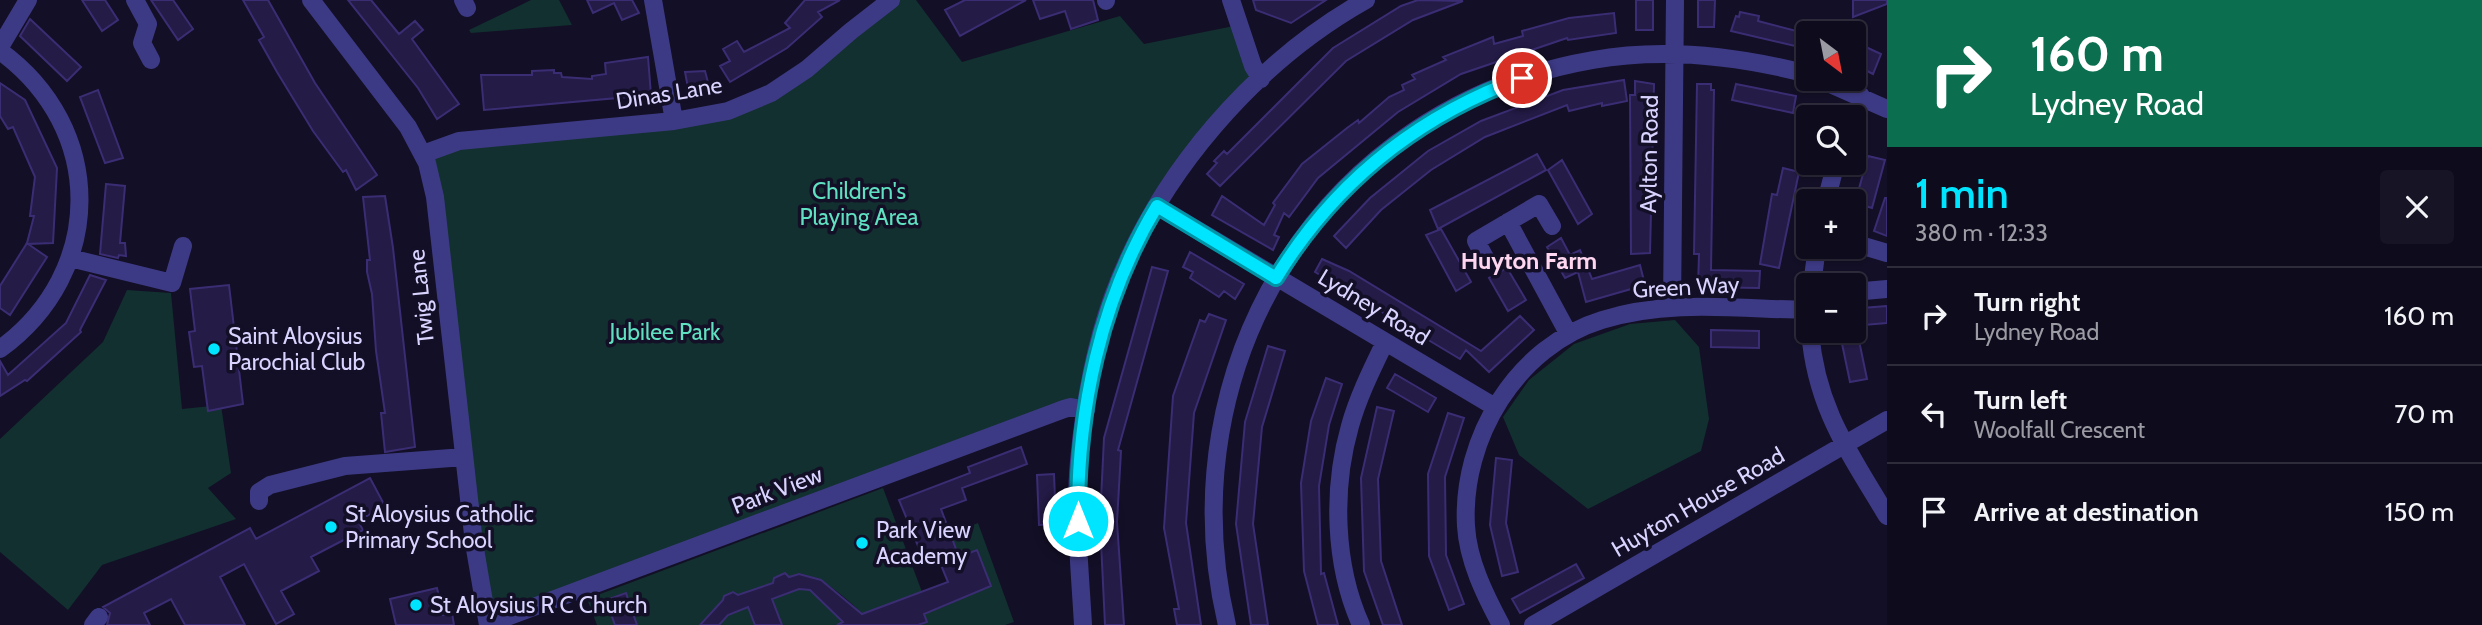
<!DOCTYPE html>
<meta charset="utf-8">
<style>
:root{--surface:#0e0b1c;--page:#171425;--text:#f1f3f6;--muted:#9b9ba3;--line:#2e2b3b;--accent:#00e5ff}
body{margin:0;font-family:Cabin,sans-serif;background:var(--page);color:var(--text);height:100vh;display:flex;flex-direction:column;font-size:26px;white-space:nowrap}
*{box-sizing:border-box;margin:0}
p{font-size:23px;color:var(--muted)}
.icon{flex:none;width:38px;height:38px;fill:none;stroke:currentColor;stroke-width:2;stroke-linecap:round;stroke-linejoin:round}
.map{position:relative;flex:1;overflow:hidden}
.panel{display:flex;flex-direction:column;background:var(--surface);width:595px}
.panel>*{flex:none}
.top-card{background:#0b6e4f;color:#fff;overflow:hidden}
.needle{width:46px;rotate:148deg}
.fabs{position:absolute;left:1796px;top:21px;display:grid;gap:14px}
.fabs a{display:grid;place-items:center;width:70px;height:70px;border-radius:7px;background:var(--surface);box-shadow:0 2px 5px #0004,0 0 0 2px var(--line);font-size:35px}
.pin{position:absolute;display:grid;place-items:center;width:60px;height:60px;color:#fff;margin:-30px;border:4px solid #fff;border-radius:50%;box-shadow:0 2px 7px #0007}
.me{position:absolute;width:77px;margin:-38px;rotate:0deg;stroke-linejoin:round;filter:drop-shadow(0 0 5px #0008)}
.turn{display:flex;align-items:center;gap:24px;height:147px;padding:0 28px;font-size:32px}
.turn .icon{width:91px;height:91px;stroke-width:2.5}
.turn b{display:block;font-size:49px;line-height:60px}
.round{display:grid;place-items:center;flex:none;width:74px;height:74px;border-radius:7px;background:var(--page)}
.overview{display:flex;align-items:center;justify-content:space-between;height:119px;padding:0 28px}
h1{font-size:42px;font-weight:600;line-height:52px;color:var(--accent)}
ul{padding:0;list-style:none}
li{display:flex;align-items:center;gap:21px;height:98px;padding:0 28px;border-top:2px solid var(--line)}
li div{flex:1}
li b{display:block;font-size:26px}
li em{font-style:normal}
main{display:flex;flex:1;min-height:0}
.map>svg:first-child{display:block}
.green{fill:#12302f}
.building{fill:#241b47;stroke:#3b2d73;stroke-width:2}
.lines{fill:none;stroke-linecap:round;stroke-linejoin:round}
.minor{stroke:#3d3a85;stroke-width:18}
.route-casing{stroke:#0095a6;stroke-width:18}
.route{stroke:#00e5ff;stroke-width:12}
.poi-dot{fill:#00e5ff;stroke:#130f26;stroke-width:2.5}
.labels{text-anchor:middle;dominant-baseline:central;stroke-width:7;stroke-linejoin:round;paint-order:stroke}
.street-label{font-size:23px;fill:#d9d4ff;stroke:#130f26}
.park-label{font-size:23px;fill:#5fe0c0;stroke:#130f26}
.poi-label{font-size:23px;fill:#d9d4ff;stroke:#130f26;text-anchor:start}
.neighbourhood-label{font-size:24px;font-weight:bold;fill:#ffd6f0;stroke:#130f26}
</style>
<main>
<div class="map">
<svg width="1887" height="625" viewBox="0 0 1887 625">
<rect width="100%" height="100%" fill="#130f26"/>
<path class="green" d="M531,0H559L572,25L471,33L469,30Z
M891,0H916L962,62L1120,16L1144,44L1239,25L1252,88L1177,169L1112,298L1086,410L488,624L423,154L728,111L771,93Z
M127,290L171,293L182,409L221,405L231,473L208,488L236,519L102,565L68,610L0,552V439L103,342Z
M1675,320L1699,347L1709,419L1701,451L1588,509L1519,455L1503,417L1529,380L1574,344L1630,324Z
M883,488L922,592L874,624C853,606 818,566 789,577L785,573L774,577L773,583L738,595L733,592L724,596L723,600L701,625H597L587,599Z
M978,523L1014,622L1005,625H918L924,614L948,605L947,602L977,550L941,564L923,558L955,546L950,534Z
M799,589L810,590L847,625H782L777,612L754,621L755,625H719L728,615Z"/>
<path class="building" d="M82,0H105L118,20L102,31Z
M151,0H173L193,29L178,40Z
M243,0H268L315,83L377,175L356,190L346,170L343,172L313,131L277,72L259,40L264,37Z
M348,0H371L399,34L415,21L423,30L412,39L459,104L437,119L418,88Z
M587,0H632L639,13L622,20L614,3L593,13Z
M805,0H840L818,12L822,17L787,48L730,82L720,66L730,61L723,49L737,41L744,52L790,28L785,23Z
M965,0H1026L960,36L945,10Z
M1033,0H1093L1098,20L1071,29L1065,11L1040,19Z
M1253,0H1326L1291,23L1256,10Z
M1418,0L1463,1L1413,20L1346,61L1220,186L1207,174L1217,163L1214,161L1224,151L1227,154L1333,48L1401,6Z
M1636,0H1653V30H1636Z
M1698,0H1715L1714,27H1698Z
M1853,0H1887V4L1853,17Z
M1740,12L1759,16L1758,21L1808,34V49L1731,31L1736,16L1739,17Z
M1614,13L1616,33L1568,40L1567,38L1461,74L1398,112L1318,178L1289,217L1284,213L1274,235L1279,237L1273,250L1212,215L1222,196L1264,225L1275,205L1273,203L1302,164L1347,128L1358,120L1359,123L1389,97L1404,90L1402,85L1415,79L1412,75L1446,60L1443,57L1493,37L1494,44L1523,36L1522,31L1569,18Z
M30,19L81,67L67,81L20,36Z
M1853,41L1881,54L1873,74L1853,64Z
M648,57L651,95L484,110L481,75H532V71L554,70V73H561L562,77L592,79V76L606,74L605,63Z
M705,71L709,86L688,88L685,72Z
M1624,80L1627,101L1602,106V103L1569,111L1567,105L1485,137L1431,170L1381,210L1346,248L1334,236L1370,198L1428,151L1481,121L1563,90Z
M1635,81L1654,84L1650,253L1631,254L1630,95H1635Z
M0,83L25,100L57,168L53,243L28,244L47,257L10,315L0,308V286L27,243L34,216H30L35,177L13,127L8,129L0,116Z
M1697,84H1711V90H1714L1711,270L1760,271L1759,288L1698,287L1699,254H1694Z
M1736,84L1796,96L1793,113L1732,100Z
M98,90L123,158L105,163L80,97Z
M1537,154L1546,170L1438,229L1430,210Z
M1868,156L1885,160L1872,208L1855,203Z
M1562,160L1592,214L1578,224L1548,170Z
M1783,168L1799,172L1779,268L1760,264L1772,194L1777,195Z
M106,184L125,186L120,243H125L126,256L119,255L118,258L100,254Z
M385,196L393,248L415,447L385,452L381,413H385L376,351L372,294L367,272V260H370L363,197Z
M1885,198H1887V236L1874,231Z
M1441,229L1471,282L1456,291L1426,235Z
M1561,238L1570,255L1580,250L1592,279L1640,265L1645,285L1586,302L1578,272L1565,278L1547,247Z
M1190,252L1244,284L1235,299L1224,291L1219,297L1190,278L1193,272L1183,267Z
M1322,259L1349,271L1481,351L1520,316L1534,330L1489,372L1466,350L1460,359L1315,272Z
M1152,267L1168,271L1118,450L1121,451L1117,522L1124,625H1105L1100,521L1104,438Z
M1507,268L1526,300L1508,311L1489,278Z
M90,275L106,280L80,330L81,332L27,381L25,380L0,396V361L8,375L66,323Z
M229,285L243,404L208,411L202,366L194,367L189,332L195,331L190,289Z
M1887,306V323L1864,325L1862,308Z
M1209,314L1226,320L1194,413L1186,523L1201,625H1177L1174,609H1179L1164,528L1173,396L1200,320L1205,322Z
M1711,330L1759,331V348L1711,347Z
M1857,331L1867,379L1850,382L1840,334Z
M1268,346L1285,351L1262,427L1253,524L1268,625H1251L1236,524L1245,422Z
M1395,374L1436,398L1428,412L1387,388Z
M1326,378L1342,384L1329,425L1319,486L1321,574L1324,573L1338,625H1318L1304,571L1301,483L1311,421Z
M1377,407L1394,411L1378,479L1381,561L1402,625H1383L1364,571L1361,478Z
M1448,413L1464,418L1445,477L1446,555L1464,604L1449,610L1429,556L1428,474Z
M1021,447L1027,464L962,488L966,500L941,509L959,557L977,550L991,586L924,614L927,622L918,625H837L843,622L810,590L799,589L772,599L782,625H755L748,607L728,615L719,625H700L723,600L724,596L733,592L738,595L773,583L774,578L785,573L789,577L799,574L821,580L862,614L948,582L936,553L923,558L899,500L970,473L968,467Z
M1496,458L1512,460L1506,523L1518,572L1502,576L1490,525Z
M1054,474L1056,524L1039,525L1037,475Z
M370,478L385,506L358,521L363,530L311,557L319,571L281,591L294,614L276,624L244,564L220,577L245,625H185L171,599L144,613L150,625H107L110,613L103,607L250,528L256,539Z
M1576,564L1584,578L1520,613L1512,599Z
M437,588L443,615L452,613L454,625H396L390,599Z
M626,593L637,625H615L606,600Z"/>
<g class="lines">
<path class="minor" d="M135,0L148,24L142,43L151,60
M311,0L408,127L427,163L435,197L474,543L488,625
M463,0L467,8
M653,0L674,121
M1106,0V1
M1231,0L1253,66L1261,79
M0,47L28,0
M0,51C106,128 106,272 0,349
M1819,79L1887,109
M1853,117L1861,96
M423,154L459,141L674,121L728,111L771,93L807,69L851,31L891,0
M1826,201L1836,163
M1157,206L1495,407
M1508,222L1568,333
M1853,243L1887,253
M70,258L172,283L183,246
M1488,263L1476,241L1539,204L1552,226
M1812,285L1817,247
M1853,292L1887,289
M1672,308L1675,0
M1810,331C1816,408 1849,452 1887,516
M259,501V492L270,485L345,466L464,457
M488,624L1064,409L1071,407L1086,410
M93,625L99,617
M1083,625C1080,571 1074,515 1079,461C1084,406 1094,348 1113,296C1158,174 1254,63 1366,0
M1227,625C1165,364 1325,106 1593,60C1665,47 1738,56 1808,74
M1361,625C1334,565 1332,489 1350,426C1358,397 1372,369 1385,342
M1501,625C1485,595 1468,561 1466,526C1461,438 1517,346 1602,320C1668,299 1740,309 1808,310
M1533,625L1887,420"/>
</g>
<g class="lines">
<defs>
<path id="route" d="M1078,521C1077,412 1100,300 1157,206L1276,278C1334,183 1418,116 1522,78"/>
</defs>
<use href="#route" class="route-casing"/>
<use href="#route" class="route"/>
</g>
<g class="poi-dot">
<circle cx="214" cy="349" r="7"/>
<circle cx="331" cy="527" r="7"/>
<circle cx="862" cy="543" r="7"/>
<circle cx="416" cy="605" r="7"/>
</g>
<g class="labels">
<g class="street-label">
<text transform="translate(669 93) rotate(-9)">Dinas Lane</text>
<text transform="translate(1649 154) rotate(-89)">Aylton Road</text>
<text transform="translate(1686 287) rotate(-3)">Green Way</text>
<text transform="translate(421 297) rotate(-96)">Twig Lane</text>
<text transform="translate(1374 307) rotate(31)">Lydney Road</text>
<text transform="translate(777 490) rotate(-21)">Park View</text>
<text transform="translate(1698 502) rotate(-30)">Huyton House Road</text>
</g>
<g class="park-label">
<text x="859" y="191">Children's<tspan x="859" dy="26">Playing Area</tspan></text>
<text x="665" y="332">Jubilee Park</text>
</g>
<g class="poi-label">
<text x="228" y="336">Saint Aloysius<tspan x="228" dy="26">Parochial Club</tspan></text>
<text x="345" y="514">St Aloysius Catholic<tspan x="345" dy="26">Primary School</tspan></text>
<text x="876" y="530">Park View<tspan x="876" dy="26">Academy</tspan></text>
<text x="430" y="605">St Aloysius R C Church</text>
</g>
<g class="neighbourhood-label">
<text x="1529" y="260">Huyton Farm</text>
</g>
</g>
</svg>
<div class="fabs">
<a><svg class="needle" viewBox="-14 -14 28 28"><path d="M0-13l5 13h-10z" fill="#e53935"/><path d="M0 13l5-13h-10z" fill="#9b9ba3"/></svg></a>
<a><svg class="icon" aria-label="search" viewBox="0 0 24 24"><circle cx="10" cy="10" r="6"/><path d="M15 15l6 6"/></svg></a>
<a>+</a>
<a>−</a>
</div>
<div class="pin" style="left:1522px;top:78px;background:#d93025"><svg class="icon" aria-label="arrive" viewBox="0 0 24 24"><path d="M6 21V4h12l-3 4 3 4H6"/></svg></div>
<svg class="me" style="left:1078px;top:521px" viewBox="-20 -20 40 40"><circle r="17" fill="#00e5ff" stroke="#fff" stroke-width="3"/><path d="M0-11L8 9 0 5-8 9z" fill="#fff"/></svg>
</div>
<section class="panel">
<div class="top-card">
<div class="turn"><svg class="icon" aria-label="right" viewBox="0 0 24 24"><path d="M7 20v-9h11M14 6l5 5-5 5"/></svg><div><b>160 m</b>Lydney Road</div></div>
</div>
<div class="overview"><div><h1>1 min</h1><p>380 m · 12:33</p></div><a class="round"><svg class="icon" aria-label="close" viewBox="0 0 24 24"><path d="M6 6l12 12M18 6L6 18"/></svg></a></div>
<ul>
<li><svg class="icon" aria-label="right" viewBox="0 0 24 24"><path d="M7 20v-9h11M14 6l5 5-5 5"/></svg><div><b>Turn right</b><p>Lydney Road</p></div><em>160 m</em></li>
<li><svg class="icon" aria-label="left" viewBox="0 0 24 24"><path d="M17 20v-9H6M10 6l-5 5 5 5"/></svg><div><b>Turn left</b><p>Woolfall Crescent</p></div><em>70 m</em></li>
<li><svg class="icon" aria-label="arrive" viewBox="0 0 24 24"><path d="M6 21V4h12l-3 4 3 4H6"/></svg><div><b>Arrive at destination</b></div><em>150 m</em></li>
</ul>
</section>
</main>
